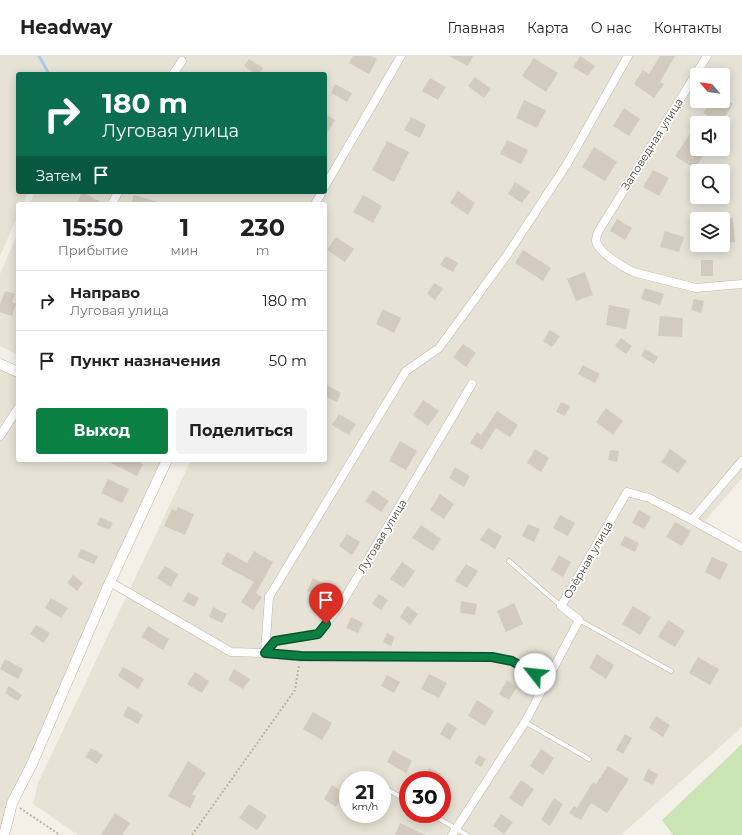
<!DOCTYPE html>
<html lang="ru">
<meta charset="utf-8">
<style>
:root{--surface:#fff;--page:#f2f2f2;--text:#202124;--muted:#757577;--line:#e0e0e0;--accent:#0b8043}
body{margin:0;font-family:Montserrat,sans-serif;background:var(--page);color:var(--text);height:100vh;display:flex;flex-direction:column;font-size:15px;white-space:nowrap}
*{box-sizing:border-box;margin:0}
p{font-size:13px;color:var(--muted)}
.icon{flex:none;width:22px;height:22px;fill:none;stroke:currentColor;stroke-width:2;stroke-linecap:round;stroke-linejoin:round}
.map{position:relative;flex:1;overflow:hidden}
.panel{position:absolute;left:16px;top:146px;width:311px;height:260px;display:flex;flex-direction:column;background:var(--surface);border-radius:4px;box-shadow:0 2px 10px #0003}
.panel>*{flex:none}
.banner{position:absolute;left:16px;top:16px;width:311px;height:122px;border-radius:4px;box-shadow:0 2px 10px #0003;background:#0b6e4f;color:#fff;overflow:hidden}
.needle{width:26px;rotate:299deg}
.controls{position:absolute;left:690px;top:12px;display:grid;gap:8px}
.controls a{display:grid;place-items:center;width:40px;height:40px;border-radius:4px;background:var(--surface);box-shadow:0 2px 10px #0003;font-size:20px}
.speed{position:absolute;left:339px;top:715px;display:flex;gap:8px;font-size:20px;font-weight:700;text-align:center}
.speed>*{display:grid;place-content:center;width:52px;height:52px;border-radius:50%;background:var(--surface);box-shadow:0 2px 10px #0003;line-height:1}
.speed small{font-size:10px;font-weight:400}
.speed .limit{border:6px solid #d22;background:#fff;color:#111}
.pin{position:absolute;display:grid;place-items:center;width:34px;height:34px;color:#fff;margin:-41px -17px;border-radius:50% 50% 50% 0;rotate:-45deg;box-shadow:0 0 4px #0007}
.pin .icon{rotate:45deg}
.me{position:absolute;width:44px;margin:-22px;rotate:299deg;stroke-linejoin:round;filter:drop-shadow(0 0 3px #0008)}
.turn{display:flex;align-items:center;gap:14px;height:84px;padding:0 20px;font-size:18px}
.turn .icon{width:52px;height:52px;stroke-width:2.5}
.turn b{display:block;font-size:28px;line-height:34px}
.then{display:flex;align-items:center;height:38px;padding:0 20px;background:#0003;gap:8px;font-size:15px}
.eta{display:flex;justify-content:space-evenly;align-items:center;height:68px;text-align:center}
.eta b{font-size:24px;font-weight:700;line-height:28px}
.button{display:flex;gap:8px;margin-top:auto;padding:8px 20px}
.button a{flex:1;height:46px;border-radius:4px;background:var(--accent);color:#fff;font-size:16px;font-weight:700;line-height:46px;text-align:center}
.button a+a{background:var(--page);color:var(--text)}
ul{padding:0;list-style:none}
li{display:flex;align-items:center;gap:12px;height:60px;padding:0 20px;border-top:1px solid var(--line)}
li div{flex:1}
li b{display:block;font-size:15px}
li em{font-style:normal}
header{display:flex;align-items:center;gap:24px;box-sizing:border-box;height:56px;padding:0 20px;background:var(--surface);border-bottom:1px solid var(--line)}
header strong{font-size:19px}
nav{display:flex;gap:22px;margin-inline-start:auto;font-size:14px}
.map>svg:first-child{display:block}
.residential{fill:#e6e2d6;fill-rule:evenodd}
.green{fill:#cbe4b3}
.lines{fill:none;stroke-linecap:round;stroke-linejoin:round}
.stream{stroke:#a8cceb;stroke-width:3}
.building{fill:#d3ccbe}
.service-casing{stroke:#bdb8ab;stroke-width:5}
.minor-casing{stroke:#bdb8ab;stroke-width:9}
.tertiary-casing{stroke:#bdb8ab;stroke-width:11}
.path{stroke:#beb49d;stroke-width:2;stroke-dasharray:2 2;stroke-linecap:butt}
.service{stroke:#fff;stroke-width:4}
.minor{stroke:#fff;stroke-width:8}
.tertiary{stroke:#fff;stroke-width:10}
.route-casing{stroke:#07532c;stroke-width:10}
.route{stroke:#0b8043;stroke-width:7}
.labels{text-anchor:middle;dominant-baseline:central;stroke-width:3.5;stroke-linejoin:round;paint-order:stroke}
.street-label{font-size:11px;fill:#454037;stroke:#fff}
</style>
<header>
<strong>Headway</strong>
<nav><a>Главная</a><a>Карта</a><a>О нас</a><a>Контакты</a></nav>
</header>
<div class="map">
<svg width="742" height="779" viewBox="0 0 742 779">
<rect width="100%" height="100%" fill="#f3f0e8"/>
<path class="residential" d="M0,0H742V422L705,465L742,489V671L621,779H78L33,748L38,727L191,404H325V148H30L35,136H325V18H18V136H28L23,148H18V159L0,200ZM697,19H723V45H697ZM697,67H723V93H697ZM697,115H723V141H697ZM697,163H723V189H697ZM348,724H382V758H348ZM408,724H442V758H408Z
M18,176V299L0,290V218Z
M0,308L18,316V404H167L0,774Z"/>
<path class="green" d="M742,688V779H673L662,764Z"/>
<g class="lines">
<path class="stream" d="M39,0L49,18"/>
</g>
<path class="building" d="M353,0H371L377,3L369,18L349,7Z
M449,0H473L468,10Z
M580,0L595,10L588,20L573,11Z
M660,0H675L660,26L664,28L654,42L634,28L643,14L649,18Z
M534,2L558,17L546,36L522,20Z
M249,3L263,12L259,18H255L244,10Z
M475,21L491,33L484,42L468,30Z
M430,22L446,31L438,44L422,35Z
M335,28L352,37L347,46L331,37Z
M723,42L733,48L721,67H718L703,57L712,45H723Z
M524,44L546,54L537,72L516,62Z
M624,52L640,63L629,80L613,70Z
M325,58L335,64L325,80Z
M411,61L426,69L420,82L404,74Z
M692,75L697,78V93H707L695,113L675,100Z
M507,84L528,94L521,108L500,98Z
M387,85L409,96L394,126L372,114Z
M594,91L617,106L605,125L582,111Z
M653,114L669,122L659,140L643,131Z
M515,126L530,136L522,147L508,138Z
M458,135L475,147L468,159L450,147Z
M82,136L105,148H85L78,145Z
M134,139L158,146V148H131Z
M363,139L382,150L373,167L353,156Z
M733,162L735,186L723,187V163Z
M617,163L632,172L625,184L610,175Z
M665,175L684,181L679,196L660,191Z
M336,181L354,193L345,206L327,194Z
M523,194L551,212L543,225L515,207Z
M446,200L458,207L453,216L440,209Z
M701,204H713V220H701Z
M585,216L593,239L576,245L567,223Z
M435,227L443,233L435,244L427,237Z
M645,232L664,238L660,249L641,243Z
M5,235L15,238L12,246L16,248L12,260L0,256V249Z
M694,243L704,245L701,257L691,254Z
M609,249L630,253L626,273L606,269Z
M383,253L401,262L394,277L376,268Z
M660,260L683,262L682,281L658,280Z
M550,274L560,280L552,291L543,285Z
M621,282L632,290L626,298L615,290Z
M463,288L476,297L466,311L453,301Z
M645,293L658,301L654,308L641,300Z
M583,309L600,318L595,327L578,318Z
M325,328L341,337L337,346L325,340Z
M423,344L439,355L428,370L413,359Z
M561,346L570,350L565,360L556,356Z
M606,352L623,365L613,379L596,366Z
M497,355L518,369L510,381L496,372L482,394L470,387L477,376L481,379Z
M339,358L356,368L349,379L332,369Z
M400,385L417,395L406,414L389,405Z
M535,393L549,402L541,416L527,407Z
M670,393L687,405L678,417L661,406Z
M610,394L619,395L617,406L608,404Z
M105,404H134L143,408L137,420Z
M455,411L470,420L464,431L449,422Z
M108,423L129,433L122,447L101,437Z
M373,434L389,445L381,456L365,445Z
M440,438L454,448L444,463L430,454Z
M178,451L194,458L185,479L164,470L172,453L176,455Z
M639,454L651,461L644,473L632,467Z
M560,459L575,467L568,480L553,472Z
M100,461L113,467L109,474L97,469Z
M675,466L691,475L682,490L666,481Z
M528,468L540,473L534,486L522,480Z
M421,469L441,483L433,495L412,482Z
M488,472L502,480L495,493L480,484Z
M347,478L360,486L352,499L339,490Z
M625,480L639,487L635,496L620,489Z
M81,493L98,500L94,508L77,501Z
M254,495L273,506L256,537L262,541L253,554L241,546L254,526L221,508L227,496L247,507Z
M559,499L571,506L563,521L551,514Z
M712,501L728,508L720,524L705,516Z
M402,506L415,515L404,532L390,523Z
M466,508L478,515L467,532L455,525Z
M165,510L178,518L171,531L157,522Z
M73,519L83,527L77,535L67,527Z
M313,522L332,532L325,545L307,535Z
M188,536L199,542L194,551L183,545Z
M379,538L388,544L381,554L372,548Z
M51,542L68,552L61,562L45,552Z
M461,545L477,548L475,559L460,557Z
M514,547L523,568L506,576L497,555Z
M407,550L418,558L410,569L400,561Z
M633,550L651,561L640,579L622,568Z
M213,551L227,558L222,567L209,561Z
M351,561L363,567L358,577L346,572Z
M668,564L685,575L675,591L658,581Z
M36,569L50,577L44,587L30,578Z
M148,570L169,583L163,594L141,581Z
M387,577L395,581L391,590L383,586Z
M597,598L614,609L606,623L589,612Z
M698,601L719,613L710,629L689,617Z
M5,603L23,613L18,623L0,613Z
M123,611L144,623L138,633L118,620Z
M234,613L250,623L243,633L228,624Z
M195,616L209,625L202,637L187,628Z
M429,618L447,627L439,642L421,633Z
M387,619L400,626L394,637L381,630Z
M507,624L517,631L509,644L499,638Z
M9,630L22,639L18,645L5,637Z
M477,644L494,655L485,670L468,660Z
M128,650L143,659L138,668L123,660Z
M313,656L332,667L322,684L303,673Z
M656,660L670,669L663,681L649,672Z
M447,666L457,672L450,684L440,678Z
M625,678L632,682L623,698L616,694Z
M91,692L103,699L97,708L85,701Z
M541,693L554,702L543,719L530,710Z
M393,694L412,705L406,717L387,706Z
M479,699L486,703L481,711L474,707Z
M188,705L206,717L192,738L196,740L190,752L168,740Z
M608,710L629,723L607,757L591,747L581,764L569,757L574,750L577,752L593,726L596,728Z
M429,712L441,718L439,724H423Z
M648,713L658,718L653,729L643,724Z
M521,724L534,733L522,751L509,742Z
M332,729L344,737L336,751L324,743Z
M554,742L563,748L550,770L541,764Z
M249,748L267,760L257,774L239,762Z
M115,757L130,767L122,779H101Z
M501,758L513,766L504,778L493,770Z
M400,767L425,779H395Z"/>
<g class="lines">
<defs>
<path id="service" d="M509,505L561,550
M579,564L671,615
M525,666L589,703
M383,731L408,745
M431,758L467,779"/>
<path id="minor" d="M707,0L598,176C597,178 596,183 596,185C598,196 623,211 633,216L696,232L742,228
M173,18L182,5
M325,130L401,0
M112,148L118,136
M315,148L322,136
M0,380L18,352
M692,464L742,405
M110,526L231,596L265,597L275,585L318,578L342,547L472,328
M547,625L512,605L491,601H301L265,597L269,541L406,315L439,292L507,199L567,108L628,0
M452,779L525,666L579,564L561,550L627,436L649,442L692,464L741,491"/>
<path id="tertiary" d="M0,308L18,316
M4,779L12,747L32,708L110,526L167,404"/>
</defs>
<use href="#service" class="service-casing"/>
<use href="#minor" class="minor-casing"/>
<use href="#tertiary" class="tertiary-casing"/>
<path class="path" d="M20,752L60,779
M192,779L295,634L299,609"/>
<use href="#service" class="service"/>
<use href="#minor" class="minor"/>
<use href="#tertiary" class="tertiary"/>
</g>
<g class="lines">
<defs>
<path id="route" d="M326,568L318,578L275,585L265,597L301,600L492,601L512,605L535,618"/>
</defs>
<use href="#route" class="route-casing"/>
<use href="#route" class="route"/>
</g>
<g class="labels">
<g class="street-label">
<text transform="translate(652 88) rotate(-58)">Заповедная улица</text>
<text transform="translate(382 480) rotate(-59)">Луговая улица</text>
<text transform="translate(588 504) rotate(-60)">Озёрная улица</text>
</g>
</g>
</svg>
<div class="controls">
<a><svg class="needle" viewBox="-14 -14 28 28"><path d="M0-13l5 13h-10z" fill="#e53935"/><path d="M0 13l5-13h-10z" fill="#757577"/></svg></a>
<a><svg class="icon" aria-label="sound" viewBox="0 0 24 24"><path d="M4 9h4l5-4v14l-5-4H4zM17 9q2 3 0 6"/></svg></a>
<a><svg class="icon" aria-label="search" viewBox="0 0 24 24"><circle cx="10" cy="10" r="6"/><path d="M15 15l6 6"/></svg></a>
<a><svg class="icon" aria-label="layers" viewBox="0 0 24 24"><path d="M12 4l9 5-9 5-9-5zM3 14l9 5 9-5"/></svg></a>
</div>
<div class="speed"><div>21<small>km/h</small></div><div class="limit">30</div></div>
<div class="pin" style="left:326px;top:568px;background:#d93025"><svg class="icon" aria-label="arrive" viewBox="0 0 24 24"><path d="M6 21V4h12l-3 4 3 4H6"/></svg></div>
<svg class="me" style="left:535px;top:618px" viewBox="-20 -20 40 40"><circle r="19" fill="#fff"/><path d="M0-13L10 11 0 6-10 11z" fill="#0b8043"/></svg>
<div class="banner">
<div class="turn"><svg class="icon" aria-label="right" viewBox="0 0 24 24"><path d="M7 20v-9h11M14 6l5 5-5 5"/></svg><div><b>180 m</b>Луговая улица</div></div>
<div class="then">Затем<svg class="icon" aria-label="arrive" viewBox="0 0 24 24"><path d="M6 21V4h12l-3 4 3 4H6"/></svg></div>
</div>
<section class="panel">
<div class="eta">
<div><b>15:50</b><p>Прибытие</p></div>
<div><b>1</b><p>мин</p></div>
<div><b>230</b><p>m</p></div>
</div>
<ul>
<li><svg class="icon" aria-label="right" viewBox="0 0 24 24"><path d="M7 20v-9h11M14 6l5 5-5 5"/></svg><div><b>Направо</b><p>Луговая улица</p></div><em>180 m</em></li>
<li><svg class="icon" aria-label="arrive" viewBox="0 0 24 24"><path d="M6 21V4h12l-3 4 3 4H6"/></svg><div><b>Пункт назначения</b></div><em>50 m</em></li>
</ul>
<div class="button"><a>Выход</a><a>Поделиться</a></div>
</section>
</div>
